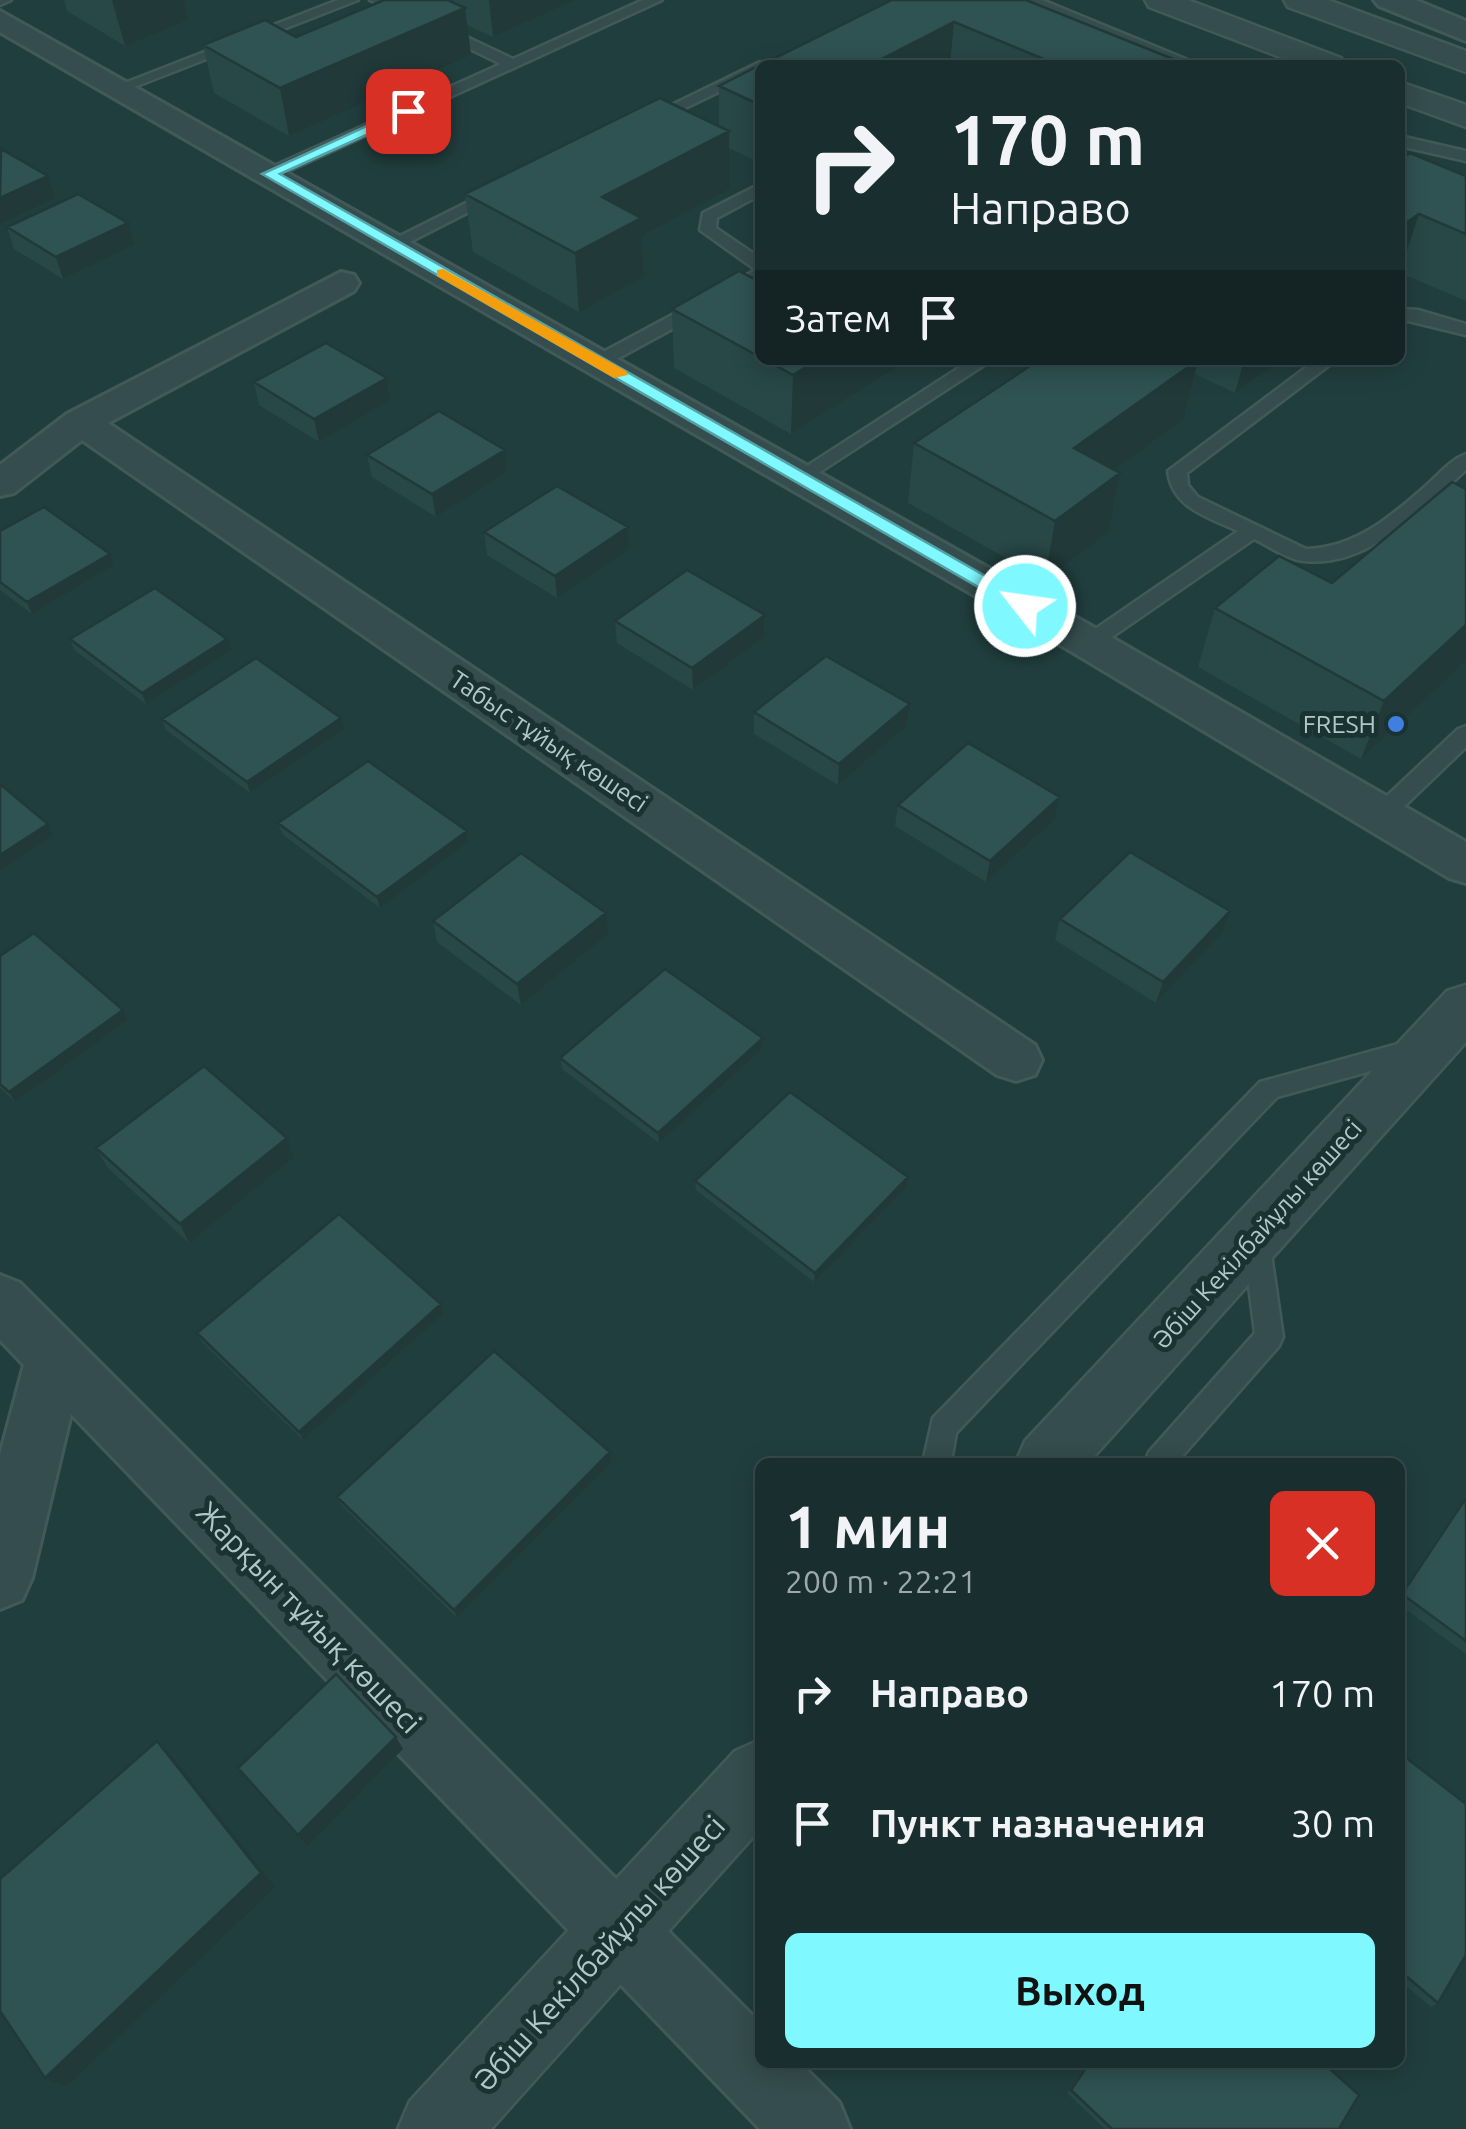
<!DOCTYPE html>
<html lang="ru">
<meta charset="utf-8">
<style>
:root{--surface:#192e2e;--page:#223636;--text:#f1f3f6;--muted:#9fa8aa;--line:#374a4a;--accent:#7ff9ff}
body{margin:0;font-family:Ubuntu,sans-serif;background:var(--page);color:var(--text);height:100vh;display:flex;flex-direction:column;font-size:38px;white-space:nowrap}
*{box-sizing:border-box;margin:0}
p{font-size:32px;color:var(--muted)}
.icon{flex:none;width:55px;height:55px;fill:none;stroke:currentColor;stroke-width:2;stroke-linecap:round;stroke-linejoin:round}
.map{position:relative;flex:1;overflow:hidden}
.panel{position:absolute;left:755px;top:1458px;width:650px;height:610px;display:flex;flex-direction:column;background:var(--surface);border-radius:15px;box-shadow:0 5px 25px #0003,0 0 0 2px var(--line)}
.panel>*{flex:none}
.banner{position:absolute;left:755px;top:60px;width:650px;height:305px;border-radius:15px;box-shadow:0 5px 25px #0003,0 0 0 2px var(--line);background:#192e2e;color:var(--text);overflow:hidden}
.pin{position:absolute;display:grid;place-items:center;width:85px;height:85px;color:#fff;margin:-42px;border-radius:20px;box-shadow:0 5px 15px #0006}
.me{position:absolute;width:110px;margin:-55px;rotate:300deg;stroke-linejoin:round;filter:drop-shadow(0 0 8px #0008)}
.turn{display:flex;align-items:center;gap:35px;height:210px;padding:0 30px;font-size:45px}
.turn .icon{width:130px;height:130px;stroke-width:2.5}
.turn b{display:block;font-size:70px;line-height:85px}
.then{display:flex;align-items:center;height:95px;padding:0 30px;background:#0003;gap:20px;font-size:38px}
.round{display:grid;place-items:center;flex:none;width:105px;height:105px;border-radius:15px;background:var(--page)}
.summary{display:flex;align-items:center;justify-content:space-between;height:170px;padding:0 30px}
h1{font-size:60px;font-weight:600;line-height:75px}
.cta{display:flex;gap:20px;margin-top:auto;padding:20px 30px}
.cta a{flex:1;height:115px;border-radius:15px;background:var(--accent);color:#111;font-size:40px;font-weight:600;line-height:115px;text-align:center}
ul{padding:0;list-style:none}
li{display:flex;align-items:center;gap:30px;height:130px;padding:0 30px}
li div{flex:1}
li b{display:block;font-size:38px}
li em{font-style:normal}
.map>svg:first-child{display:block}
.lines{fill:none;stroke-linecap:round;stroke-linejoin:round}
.service-casing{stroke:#415959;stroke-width:5}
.minor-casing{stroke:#415959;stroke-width:6}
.tertiary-casing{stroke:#415959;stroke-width:5}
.service{fill:#354d4e;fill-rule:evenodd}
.minor{fill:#354d4e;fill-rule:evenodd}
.tertiary{fill:#354d4e;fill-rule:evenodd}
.wall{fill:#284747}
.shaded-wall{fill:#213939}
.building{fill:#2f5252;stroke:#213939;stroke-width:2.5}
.route{fill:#7ff9ff;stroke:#53a2a6;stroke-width:2.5}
.slow{fill:#f59e0b}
.shop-dot{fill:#3f7fe0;stroke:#1a3232;stroke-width:4}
.labels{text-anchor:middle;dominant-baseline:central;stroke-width:10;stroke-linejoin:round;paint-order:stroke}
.poi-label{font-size:25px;fill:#b0c8c9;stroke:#1a3232;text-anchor:end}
.street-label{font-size:25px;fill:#b0c8c9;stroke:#1a3232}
.near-street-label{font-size:30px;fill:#b0c8c9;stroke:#1a3232}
</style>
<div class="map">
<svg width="1466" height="2129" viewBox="0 0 1466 2129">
<rect width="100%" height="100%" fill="#213e3e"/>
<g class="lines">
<defs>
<path id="service" d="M0,0H11L0,5Z
M338,0H358L124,91L112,88Z
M370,0H388L513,59L643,0H662L275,177H263V171L501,64Z
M1023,0H1042L1200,65H1180Z
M760,62L767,65H760V72L654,123L641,120Z
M1400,136L1466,151V161L1400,146Z
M760,184V195L717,218L716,228L760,258V281L604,366H592V358L756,270L700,230L703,213Z
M490,191L504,194L398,248L384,244Z
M1400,309L1418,310L1466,324V335L1400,319Z
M971,360H992L806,481L799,483L790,477Z
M1316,360H1336L1187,473L1188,485L1198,497L1306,549C1356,548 1393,515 1429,483C1440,473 1452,459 1466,454V470C1422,509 1369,568 1304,561C1288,560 1269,546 1254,539L1096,648H1082V638L1238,531C1208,517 1172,508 1168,471Z
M1466,726V747L1388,822H1372L1369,816L1372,810L1458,729Z
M1416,1039L1425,1042L1428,1049L1425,1056L1277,1097L956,1433L951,1462H923L933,1418L1260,1082Z
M1256,1228L1265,1232L1269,1240L1283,1337L1279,1346L1177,1462H1145L1149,1452L1255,1333L1243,1240L1247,1232Z"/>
<path id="minor" d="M1374,0H1415L1466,21V41L1379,6Z
M0,11L1104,633L1466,842V883L1449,878L1074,653L0,32Z
M341,272L354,275L359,283L354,291L108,423L1035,1045L1042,1060L1035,1075L1016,1081L997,1075L82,440L14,493L0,496V465L67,414Z
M0,1275L20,1283L760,2023V2062H799L839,2102L850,2129H760L71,1414L32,1578L22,1600L0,1609V1455L24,1365L0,1340Z"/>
<path id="tertiary" d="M1145,0H1188L1341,58L1346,65H1301L1149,7Z
M1284,0H1328L1466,51V72L1288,7Z
M1400,82L1466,105V127L1400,103Z
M1466,985V1042L1089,1462H1016L1025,1441L1447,991Z
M760,1740V1829L491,2129H398L410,2101L735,1751Z"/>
</defs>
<use href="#service" class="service-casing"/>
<use href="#minor" class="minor-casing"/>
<use href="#tertiary" class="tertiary-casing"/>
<use href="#service" class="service"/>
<use href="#minor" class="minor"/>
<use href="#tertiary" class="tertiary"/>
</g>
<path class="wall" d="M64,0H184L189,20L125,46L67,11Z
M450,0H576L493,37L467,25L471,55L289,136L214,93L203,45L296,37Z
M892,0L1188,65H761Z
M760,65V163L729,148L730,189L642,236L644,277L579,312L473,252L465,194L719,126V86Z
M1400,160L1466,176V301L1400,273Z
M7,227L134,245L63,279L14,249Z
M760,282V360H908L791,434L674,368L672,309Z
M1039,360H1281L1235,393L1195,374L1184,419L1115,470L1108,533L1045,580L908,503L914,443Z
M387,378L390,400L319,442L259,405L254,382Z
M367,455L507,472L436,517L372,477Z
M0,531L110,554L114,565L32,614L0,590Z
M484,532L629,549L557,598L487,555Z
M1332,583L1466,661L1361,759L1198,667L1215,608Z
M765,615L764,637L693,690L617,643L615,621Z
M70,639L231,650L146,704L74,650Z
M910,704L907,726L838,785L754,734V712Z
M162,719L344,729L250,793L166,730Z
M1060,797L1055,819L986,882L895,826L898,805Z
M278,823L467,831L468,842L380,908L282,834Z
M1230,911L1223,932L1156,1003L1055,940L1060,919Z
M433,921L608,934L521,1005L437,942Z
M0,956L123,1010L128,1020L15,1102L0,1088Z
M762,1049L659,1143L562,1069L560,1058Z
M96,1148L294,1157L189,1243L107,1167Z
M695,1181L907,1187L814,1282L696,1190Z
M441,1304L444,1313L303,1440L202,1342L197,1333Z
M612,1461L457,1618L341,1505L337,1497Z
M1466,1496V1654L1400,1605V1594Z
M1400,1753L1438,2003L1431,2007L1400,1981Z
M1088,2062H1322L1339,2129H1105L1067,2093Z"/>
<path class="shaded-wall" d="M112,0H184L189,20L125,46Z
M489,0H576L493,37Z
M465,8L471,55L289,136L280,88Z
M954,22L950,65H870Z
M729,131L730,189L642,236L644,277L579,312L575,253L602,197Z
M48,176L55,198L0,224V198Z
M1419,214L1400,272V227Z
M128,223L134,245L63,279L56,257Z
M817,360H908L791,434L793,375Z
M1198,360L1184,419L1063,508L1074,448Z
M1244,360H1281L1235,393Z
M387,378L390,400L319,442L314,419Z
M505,450L507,472L436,517L432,494Z
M1120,473L1108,533L1045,580L1055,521Z
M628,527L629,549L557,598L555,576Z
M110,554L114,565L32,614L27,602Z
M765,615L764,637L693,690L692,668Z
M1466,625V661L1361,759L1384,701Z
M227,639L231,650L146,704L142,693Z
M910,704L907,726L838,785L839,764Z
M341,718L344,729L250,793L247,782Z
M1060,797L1055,819L986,882L990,861Z
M48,824L53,835L0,870V855Z
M467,831L468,842L380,908L377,897Z
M1230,911L1223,932L1156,1003L1163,982Z
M606,913L608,934L521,1005L517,984Z
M123,1010L128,1020L15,1102L9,1092Z
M763,1038L762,1049L659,1143L658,1133Z
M287,1138L294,1157L189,1243L180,1224Z
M908,1177L907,1187L814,1282L815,1273Z
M441,1304L444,1313L303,1440L299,1432Z
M610,1452L612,1461L457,1618L454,1610Z
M396,1737L403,1749L307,1846L298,1835Z
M157,1741L173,1758L275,1887L67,2086L45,2078Z"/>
<path class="building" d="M384,0H448L465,8L280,88L203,45L265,20L296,37Z
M892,0H1026L1188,65H1058L954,22L870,65H761Z
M760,65V105L719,86Z
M660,98L729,131L602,197L641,218L575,253L465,194Z
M1,149L48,176L0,198Z
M1410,153L1466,176V234L1419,214L1400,227V160Z
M78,194L128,223L56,257L7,227Z
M739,271L760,282V357L672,309Z
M326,343L387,378L314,419L254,382Z
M766,360H817L793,375Z
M1039,360H1198L1074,448L1120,473L1055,521L914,443Z
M439,411L505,450L432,494L367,455Z
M1452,482L1466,489V625L1384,701L1215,608L1279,556L1332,583Z
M557,486L628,527L555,576L484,532Z
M44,507L110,554L27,602L0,582V531Z
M687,570L765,615L692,668L615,621Z
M155,588L227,639L142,693L70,639Z
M826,656L910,704L839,764L754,712Z
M256,658L341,718L247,782L162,719Z
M968,743L1060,797L990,861L898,805Z
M368,761L467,831L377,897L278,823Z
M0,784L48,824L0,855Z
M1130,852L1230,911L1163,982L1060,919Z
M521,853L606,913L517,984L433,921Z
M34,933L123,1010L9,1092L0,1084V956Z
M665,969L763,1038L658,1133L560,1058Z
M204,1066L287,1138L180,1224L96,1148Z
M790,1092L908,1177L815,1273L695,1181Z
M339,1214L441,1304L299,1432L197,1333Z
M494,1351L610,1452L454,1610L337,1497Z
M1466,1498V1641L1402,1594Z
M336,1674L396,1737L298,1835L238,1768Z
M157,1741L261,1873L45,2078L0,2011V1879Z
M1400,1753L1466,1804V1955L1438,2003L1400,1971Z
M1090,2062H1322L1359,2095L1339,2129H1112L1071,2090Z"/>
<path class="route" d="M408,107L413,114L280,174L1031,602V610H1018L262,174Z"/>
<path class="slow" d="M443,269L626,371L628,375L614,378L437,276V270Z"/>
<circle class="shop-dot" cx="1396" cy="724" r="10"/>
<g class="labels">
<g class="poi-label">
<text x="1376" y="724">FRESH</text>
</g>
<g class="street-label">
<text transform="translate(549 741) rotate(34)">Табыс тұйық көшесі</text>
<text transform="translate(1257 1234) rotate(-48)">Әбіш Кекілбайұлы көшесі</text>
</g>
<g class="near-street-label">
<text transform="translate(309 1617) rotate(46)">Жарқын тұйық көшесі</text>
<text transform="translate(599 1953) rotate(-48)">Әбіш Кекілбайұлы көшесі</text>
</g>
</g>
</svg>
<div class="pin" style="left:408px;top:111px;background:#d93025"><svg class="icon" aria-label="arrive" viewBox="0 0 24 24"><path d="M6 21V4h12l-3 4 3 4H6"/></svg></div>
<svg class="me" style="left:1025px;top:606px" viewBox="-20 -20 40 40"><circle r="17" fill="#7ff9ff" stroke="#fff" stroke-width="3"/><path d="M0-11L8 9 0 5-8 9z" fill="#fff"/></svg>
<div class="banner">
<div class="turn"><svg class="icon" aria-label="right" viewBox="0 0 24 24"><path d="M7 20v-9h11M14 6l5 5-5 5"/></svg><div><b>170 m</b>Направо</div></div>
<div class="then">Затем<svg class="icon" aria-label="arrive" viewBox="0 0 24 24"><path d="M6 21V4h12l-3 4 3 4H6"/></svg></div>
</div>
<section class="panel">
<div class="summary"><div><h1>1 мин</h1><p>200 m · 22:21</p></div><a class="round" style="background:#d93025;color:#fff"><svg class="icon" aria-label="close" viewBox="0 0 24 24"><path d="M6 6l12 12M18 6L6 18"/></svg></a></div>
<ul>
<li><svg class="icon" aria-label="right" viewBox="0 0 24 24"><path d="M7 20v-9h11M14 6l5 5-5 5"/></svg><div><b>Направо</b></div><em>170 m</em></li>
<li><svg class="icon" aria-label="arrive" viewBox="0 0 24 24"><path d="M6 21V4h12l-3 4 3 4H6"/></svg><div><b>Пункт назначения</b></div><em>30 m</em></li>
</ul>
<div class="cta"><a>Выход</a></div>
</section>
</div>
